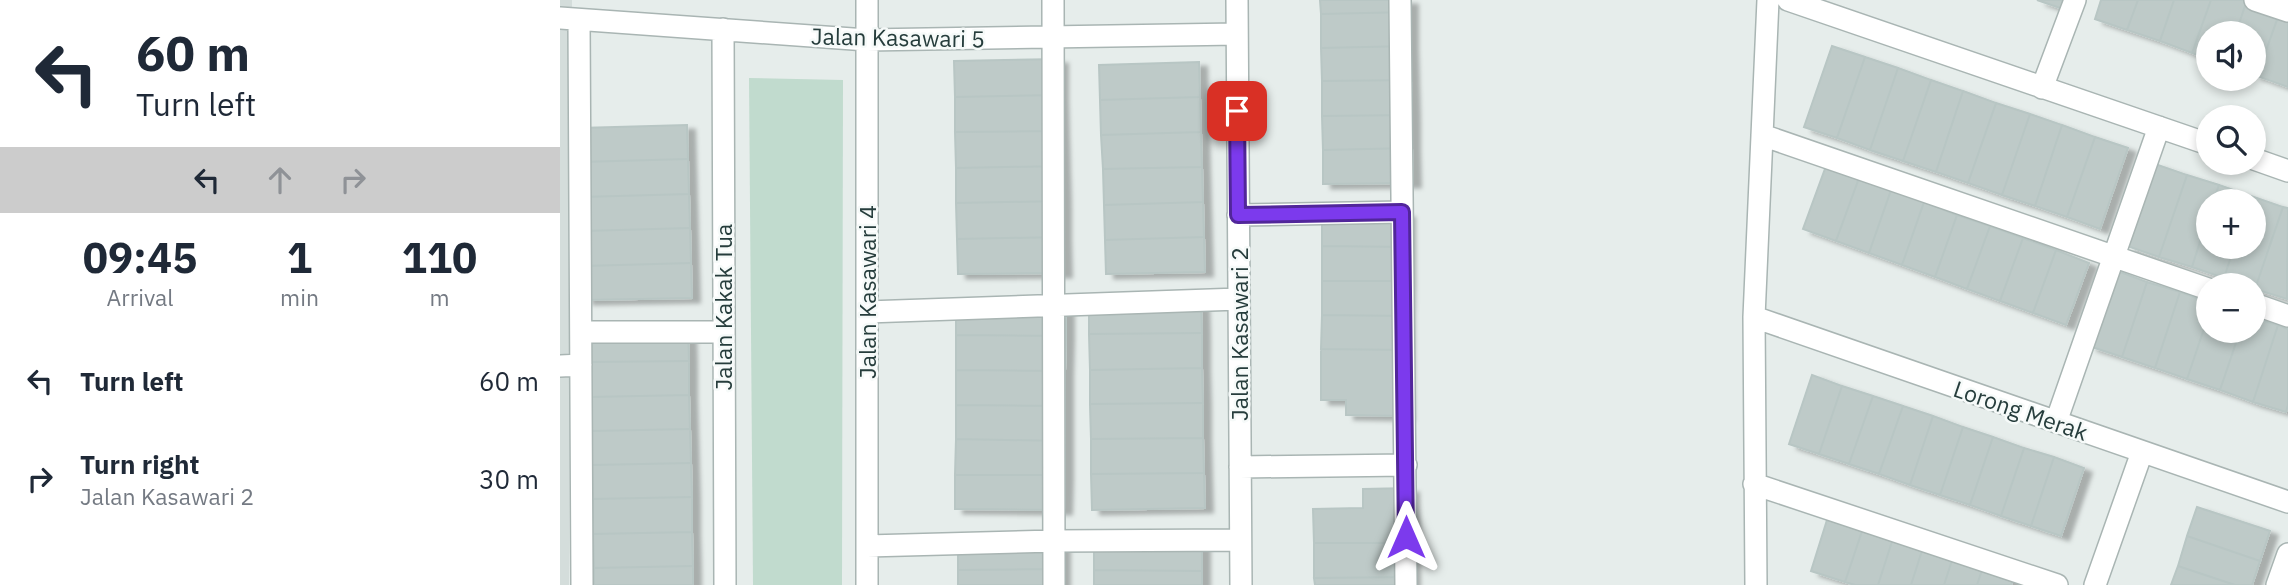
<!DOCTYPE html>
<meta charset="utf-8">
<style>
:root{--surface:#fff;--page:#f6f6f7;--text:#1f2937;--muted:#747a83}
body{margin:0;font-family:"IBM Plex Sans",sans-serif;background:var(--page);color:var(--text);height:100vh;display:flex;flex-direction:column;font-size:26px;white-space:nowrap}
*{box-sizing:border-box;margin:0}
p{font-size:23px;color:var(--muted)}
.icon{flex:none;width:38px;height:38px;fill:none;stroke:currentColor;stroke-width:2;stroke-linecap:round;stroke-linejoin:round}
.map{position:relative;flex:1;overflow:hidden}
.panel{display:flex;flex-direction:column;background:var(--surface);width:560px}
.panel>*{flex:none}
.banner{background:#fff;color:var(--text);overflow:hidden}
.controls{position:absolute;left:1636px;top:21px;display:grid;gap:14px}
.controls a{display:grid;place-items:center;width:70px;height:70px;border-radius:50%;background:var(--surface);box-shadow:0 4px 10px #0003;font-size:35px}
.pin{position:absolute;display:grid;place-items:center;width:60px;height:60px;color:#fff;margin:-30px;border-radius:14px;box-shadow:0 4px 10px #0006}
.me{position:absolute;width:77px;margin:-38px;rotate:0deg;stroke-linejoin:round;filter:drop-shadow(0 0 5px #0008)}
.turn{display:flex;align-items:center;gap:24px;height:147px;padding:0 21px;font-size:32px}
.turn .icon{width:91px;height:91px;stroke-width:2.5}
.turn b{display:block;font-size:49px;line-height:60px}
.lanes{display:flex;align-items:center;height:66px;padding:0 21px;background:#0003;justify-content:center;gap:35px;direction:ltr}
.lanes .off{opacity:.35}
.eta{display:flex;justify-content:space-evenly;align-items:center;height:119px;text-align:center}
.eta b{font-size:42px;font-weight:800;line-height:49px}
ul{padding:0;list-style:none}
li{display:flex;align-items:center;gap:21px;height:98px;padding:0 21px}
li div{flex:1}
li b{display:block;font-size:26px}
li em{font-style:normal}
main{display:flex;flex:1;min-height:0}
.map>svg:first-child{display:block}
.built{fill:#d4dddb}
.green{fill:#c1dbce}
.building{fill:#becac8;stroke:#b8c6c4;stroke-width:2;filter:url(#shadow)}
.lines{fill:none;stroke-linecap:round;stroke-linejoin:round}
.minor-casing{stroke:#a9b5b3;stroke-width:24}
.minor{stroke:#fff;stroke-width:21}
.route-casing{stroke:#51269a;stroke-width:18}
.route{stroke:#7c3aed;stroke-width:12}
.labels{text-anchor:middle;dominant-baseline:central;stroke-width:5;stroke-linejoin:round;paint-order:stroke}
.street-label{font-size:23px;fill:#263d3c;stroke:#f6faf9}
</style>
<main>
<section class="panel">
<div class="banner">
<div class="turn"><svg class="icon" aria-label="left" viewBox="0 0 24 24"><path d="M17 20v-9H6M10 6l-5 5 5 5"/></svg><div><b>60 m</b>Turn left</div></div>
<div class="lanes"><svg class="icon" aria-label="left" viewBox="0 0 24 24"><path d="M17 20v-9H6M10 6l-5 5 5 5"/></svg><svg class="icon off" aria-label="ahead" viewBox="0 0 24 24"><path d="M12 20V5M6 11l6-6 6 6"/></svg><svg class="icon off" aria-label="right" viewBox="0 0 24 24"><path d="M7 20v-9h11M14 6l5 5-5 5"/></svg></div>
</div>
<div class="eta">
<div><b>09:45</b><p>Arrival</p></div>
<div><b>1</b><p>min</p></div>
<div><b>110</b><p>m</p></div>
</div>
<ul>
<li><svg class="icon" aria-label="left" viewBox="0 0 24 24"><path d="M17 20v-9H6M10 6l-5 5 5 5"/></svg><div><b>Turn left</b></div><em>60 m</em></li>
<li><svg class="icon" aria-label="right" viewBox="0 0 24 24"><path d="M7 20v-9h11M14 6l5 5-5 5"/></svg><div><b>Turn right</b><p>Jalan Kasawari 2</p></div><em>30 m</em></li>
</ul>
</section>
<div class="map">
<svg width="1728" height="585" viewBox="0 0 1728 585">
<defs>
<filter id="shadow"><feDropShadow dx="8" dy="4.5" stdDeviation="2" flood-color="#0004"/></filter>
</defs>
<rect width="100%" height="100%" fill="#e6edeb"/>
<path class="built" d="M0,0H12L9,585H0Z"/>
<path class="green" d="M189,78L283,80L282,585H193Z"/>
<path class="building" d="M760,0H850V12L761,14Z
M1477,0H1506L1503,9Z
M1541,0H1578L1567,30L1535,19Z
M1578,0H1614L1600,41L1567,30Z
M1614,0H1651L1632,53L1600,41Z
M1651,0H1687L1676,33H1648V59L1632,53Z
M1687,0H1724L1697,76L1694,75V33H1676Z
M1724,0H1728V87L1697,76Z
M850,12V46L761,48V14Z
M850,46L851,80L762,81L761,48Z
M1272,46L1305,57L1277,138L1244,127Z
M1305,57L1338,68L1310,150L1277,138Z
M500,59V95L395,97L394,61Z
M639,62L640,97L540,100L539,65Z
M1338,68L1371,80L1343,161L1310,150Z
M851,80L852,115L762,116V81Z
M1371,80L1403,91L1376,172L1343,161Z
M1403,91L1436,103L1408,183L1376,172Z
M500,95L501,131L395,132V97Z
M640,97L641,132L541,135L540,100Z
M1436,103L1470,114L1442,195L1408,183Z
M1470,114L1502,125L1475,206L1442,195Z
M852,115V148L763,150L762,116Z
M127,125L128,159L20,162V128Z
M1502,125L1535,137L1507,217L1475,206Z
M501,131L502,166L396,168L395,132Z
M641,132L642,167L543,169L541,135Z
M1535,137L1568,148L1540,229L1507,217Z
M852,148L853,183L763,184V150Z
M128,159L129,194L22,197L20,162Z
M1595,164L1627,175L1599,257L1567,246Z
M502,166L503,201L396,203V168Z
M1266,166L1299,178L1276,241L1243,229Z
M642,167L643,202L544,205L543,169Z
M1627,175L1659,185L1653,201H1648V216L1632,267L1599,257Z
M1299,178L1331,190L1309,253L1276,241Z
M1659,185L1691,196L1689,201H1653Z
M1331,190L1364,202L1342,265L1309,253Z
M129,194L130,228L23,231L22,197Z
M1691,196L1723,207L1695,289L1694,285H1684L1664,278L1674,247H1694V201H1689Z
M503,201V237L397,239L396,203Z
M643,202L644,237L545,240L544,205Z
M1364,202L1397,215L1375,277L1342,265Z
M1723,207L1728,208L1727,299L1695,289Z
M762,212L847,213V247L762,246Z
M1397,215L1430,226L1407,289L1375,277Z
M1648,216V247H1674L1664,278L1632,267Z
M1430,226L1463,238L1440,301L1407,289Z
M130,228L131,263L24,266L23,231Z
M503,237L504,273L398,274L397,239Z
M644,237L645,272L546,274L545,240Z
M1463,238L1496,250L1473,313L1440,301Z
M762,246L847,247V281H762Z
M1496,250L1529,263L1506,325L1473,313Z
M131,263L132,298L25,300L24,266Z
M1555,270L1587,282L1562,357L1529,346Z
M762,281H847L846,316L762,315Z
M1587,282L1620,292L1595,368L1562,357Z
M1620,292L1648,302V317L1627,379L1595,368Z
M641,298L642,333L529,334V299Z
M396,300L506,301V336L396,335Z
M762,315L846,316V350L761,349Z
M1648,317V331H1680L1660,390L1627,379Z
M1694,318L1718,325L1693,402L1660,390L1680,331H1694Z
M1718,325L1728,329V405L1726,412L1693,402Z
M128,326L129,361L30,362L29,328Z
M642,333V368L530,370L529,334Z
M396,335L506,336L505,371L396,370Z
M761,349L846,350V416L786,415V400H761Z
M129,361V395L30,397V362Z
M642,368L643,403L530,404V370Z
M396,370L505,371V406L396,405Z
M1252,375L1282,386L1259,454L1229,444Z
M1282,386L1313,396L1289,464L1259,454Z
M129,395L130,429L31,431L30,397Z
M1313,396L1343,406L1319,474L1289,464Z
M643,403V438L531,439L530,404Z
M396,405L505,406V441L396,439Z
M1343,406L1373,416L1350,485L1319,474Z
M1373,416L1403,427L1380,495L1350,485Z
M1403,427L1433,437L1410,505L1380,495Z
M130,429L131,463L32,465L31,431Z
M1433,437L1464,448L1441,516L1410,505Z
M643,438L644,473L531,474V439Z
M396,439L505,441V475H395Z
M1464,448L1494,457L1471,526L1441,516Z
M1494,457L1524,468L1501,536L1471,526Z
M131,463L132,497L33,499L32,465Z
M644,473L645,508L532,510L531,474Z
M395,475H505L504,510L395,509Z
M851,488L852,543H754L753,509L803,508V489Z
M132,497V532L33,534V499Z
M1272,504L1307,516L1285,582L1251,571Z
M1637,507L1710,531L1700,561L1627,536Z
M1307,516L1337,526L1318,585H1295L1285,582Z
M1337,526L1367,535L1351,585H1318Z
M132,532L133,566L34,568L33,534Z
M398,535H502V569L398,570Z
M1367,535L1397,545L1384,585H1351Z
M534,536H642V571L534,570Z
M1627,536L1700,561L1692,585H1675L1618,566Z
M754,543H852V577L754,578Z
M1397,545L1427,555L1417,585H1384Z
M1427,555L1457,565L1451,585H1417Z
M133,566V585H34V568Z
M1618,566L1675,585H1611Z
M502,569V585H398V570Z
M534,570L642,571V585H534Z
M852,577V585H755L754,578Z"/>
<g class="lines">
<defs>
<path id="minor" d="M307,0V585
M493,0L494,585
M677,0L681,585
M840,0L846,585
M1228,0L1648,144
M1695,0L1728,11
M0,18L307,40L677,34
M19,20L22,585
M163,29L165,585
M1482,88L1515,0
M1202,135L1648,289
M1694,159L1728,171
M678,215L842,212
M1694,304L1728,316
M307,312L679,299
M1194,317L1728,502
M21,332H163
M0,366L21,365
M1496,422L1599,127
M680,467L846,465
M1194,484L1497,585
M307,546L494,541L680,540
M1196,585L1194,317L1208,0
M1535,585L1582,452
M1717,585L1728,554"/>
</defs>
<use href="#minor" class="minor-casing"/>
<use href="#minor" class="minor"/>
</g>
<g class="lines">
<defs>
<path id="route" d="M677,111L678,215L842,212L846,537"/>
</defs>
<use href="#route" class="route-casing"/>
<use href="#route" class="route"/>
</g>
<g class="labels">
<g class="street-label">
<text transform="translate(338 37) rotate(1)">Jalan Kasawari 5</text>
<text transform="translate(307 292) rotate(-90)">Jalan Kasawari 4</text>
<text transform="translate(163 307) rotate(-90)">Jalan Kakak Tua</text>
<text transform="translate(679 334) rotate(-90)">Jalan Kasawari 2</text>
<text transform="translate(1461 410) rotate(19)">Lorong Merak</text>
</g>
</g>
</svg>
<div class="controls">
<a><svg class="icon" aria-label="sound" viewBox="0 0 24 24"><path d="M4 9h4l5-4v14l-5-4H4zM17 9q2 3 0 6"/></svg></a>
<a><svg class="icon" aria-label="search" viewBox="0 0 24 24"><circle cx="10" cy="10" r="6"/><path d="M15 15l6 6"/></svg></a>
<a>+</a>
<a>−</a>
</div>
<div class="pin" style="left:677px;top:111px;background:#d93025"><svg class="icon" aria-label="arrive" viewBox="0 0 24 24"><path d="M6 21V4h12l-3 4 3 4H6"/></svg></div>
<svg class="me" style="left:846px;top:537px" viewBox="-20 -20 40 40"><path d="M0-17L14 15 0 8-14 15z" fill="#7c3aed" stroke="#fff" stroke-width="4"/></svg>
</div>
</main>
